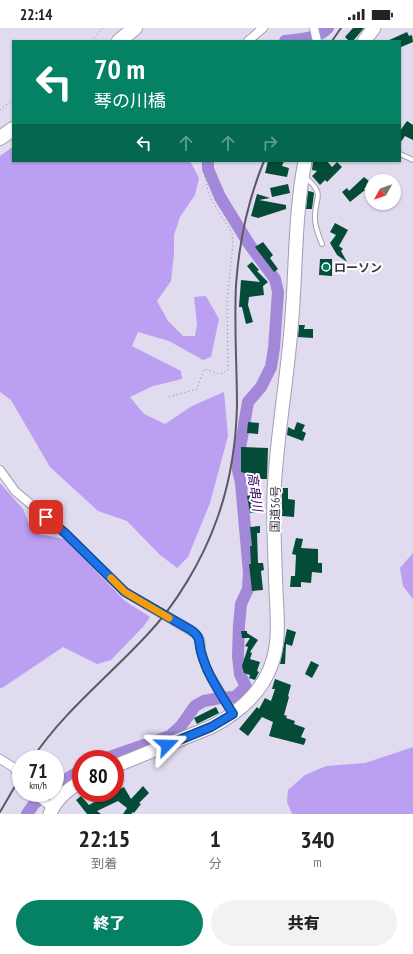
<!DOCTYPE html>
<html lang="ja">
<meta charset="utf-8">
<style>
:root{--surface:#fff;--page:#f2f2f2;--text:#222;--muted:#767676;--accent:#058263}
body{margin:0;font-family:"PT Sans Narrow","Noto Sans JP",sans-serif;background:var(--page);color:var(--text);height:100vh;display:flex;flex-direction:column;font-size:15px;white-space:nowrap}
*{box-sizing:border-box;margin:0}
p{font-size:13px;color:var(--muted)}
.icon{flex:none;width:22px;height:22px;fill:none;stroke:currentColor;stroke-width:2;stroke-linecap:round;stroke-linejoin:round}
.map{position:relative;height:786px;overflow:hidden}
.drawer{display:flex;flex-direction:column;background:var(--surface);flex:1}
.drawer>*{flex:none}
.banner{position:absolute;left:12px;top:12px;width:389px;height:122px;border-radius:0px;box-shadow:0 1px 3px #0004;background:#058263;color:#fff;overflow:hidden}
.needle{width:26px;rotate:230deg}
.fabs{position:absolute;left:365px;top:146px;display:grid;gap:8px}
.fabs a{display:grid;place-items:center;width:36px;height:36px;border-radius:50%;background:var(--surface);box-shadow:0 1px 3px #0004;font-size:20px}
.speed{position:absolute;left:12px;top:722px;display:flex;gap:8px;font-size:20px;font-weight:700;text-align:center}
.speed>*{display:grid;place-content:center;width:52px;height:52px;border-radius:50%;background:var(--surface);box-shadow:0 1px 3px #0004;line-height:1}
.speed small{font-size:10px;font-weight:400}
.speed .limit{border:6px solid #d22;background:#fff;color:#111}
.pin{position:absolute;display:grid;place-items:center;width:34px;height:34px;color:#fff;margin:-17px;border-radius:8px;box-shadow:0 2px 6px #0006}
.me{position:absolute;width:44px;margin:-22px;rotate:68deg;stroke-linejoin:round;filter:drop-shadow(0 0 3px #0008)}
.turn{display:flex;align-items:center;gap:14px;height:84px;padding:0 16px;font-size:18px}
.turn .icon{width:52px;height:52px;stroke-width:2.5}
.turn b{display:block;font-size:28px;line-height:34px}
.lanes{display:flex;align-items:center;height:38px;padding:0 16px;background:#0003;justify-content:center;gap:20px;direction:ltr}
.lanes .off{opacity:.35}
.eta{display:flex;justify-content:space-evenly;align-items:center;height:68px;text-align:center}
.eta b{font-size:24px;font-weight:800;line-height:28px}
.cta{display:flex;gap:8px;margin-top:auto;padding:8px 16px}
.cta a{flex:1;height:46px;border-radius:24px;background:var(--accent);color:#fff;font-size:16px;font-weight:800;line-height:46px;text-align:center}
.cta a+a{background:var(--page);color:var(--text)}
.status{display:flex;justify-content:space-between;align-items:center;height:28px;padding:0 20px;background:var(--surface);direction:ltr}
.status svg{height:11px;fill:currentColor}
.map>svg:first-child{display:block}
.forest{fill:#bb9ff3}
.lines{fill:none;stroke-linecap:round;stroke-linejoin:round}
.river{stroke:#a388d9;stroke-width:12}
.building{fill:#044b38}
.service-casing{stroke:#a39eb0;stroke-width:6}
.minor-casing{stroke:#a39eb0;stroke-width:10}
.trunk-casing{stroke:#a39eb0;stroke-width:15}
.motorway-casing{stroke:#a39eb0;stroke-width:16}
.path{stroke:#8a8693;stroke-width:1;stroke-dasharray:1 3;stroke-linecap:butt}
.service{stroke:#fff;stroke-width:4}
.minor{stroke:#fff;stroke-width:8}
.trunk{stroke:#fff;stroke-width:13}
.motorway{stroke:#fff;stroke-width:14}
.rail{stroke:#5c5962;stroke-width:2}
.route-casing{stroke:#114b97;stroke-width:10}
.route{stroke:#1a73e8;stroke-width:7}
.slow{stroke:#f59e0b;stroke-width:7}
.poi-dot{fill:#058263;stroke:#fff;stroke-width:1.5}
.labels{text-anchor:middle;dominant-baseline:central;stroke-width:4;stroke-linejoin:round;paint-order:stroke}
.poi-label{font-size:12px;font-weight:bold;fill:#3b3940;stroke:#fff;text-anchor:start}
.street-label{font-size:12px;fill:#3b3940;stroke:#fff}
.water-label{font-size:13px;font-style:italic;fill:#3b096d;stroke:#fff}
</style>
<div class="status"><b>22:14</b><svg viewBox="0 0 49 12"><path d="M0 12V9h3v3zM5 12V6h3v6zM10 12V3h3v9zM15 12V0h3v12zM26 1h20v11H26zM47 4h2v5h-2z"/></svg></div>
<div class="map">
<svg width="413" height="786" viewBox="0 0 413 786">
<rect width="100%" height="100%" fill="#e0dbee"/>
<path class="forest" d="M11,120H13V133H190L199,150L195,167L180,189L174,207V226L171,253L157,273L168,293L183,308H195L197,296L194,269L206,268L219,291L211,329L203,332L169,313L138,304L132,318L181,343L182,351L153,358L130,369L144,386L165,396L192,378L224,364L228,408L210,475L188,529L177,540L159,526L127,493L98,483L50,439L11,372L0,364V128Z
M0,455L23,481L33,505L65,511L125,573L150,589L143,599L111,632L97,636L63,619L2,660H0Z
M413,525V571L403,558L400,540Z
M413,719V786H292L287,774L288,762L305,747L326,738L365,735Z"/>
<g class="lines">
<path class="river" d="M285,13C300,11 317,11 328,0
M104,731L170,708L181,698L195,678L204,673L220,670L235,669L246,659L240,646L238,628L239,597L241,576L248,561L249,545L241,455L237,438L248,374L261,359L271,339L274,320L278,264L275,251L249,216L220,169L208,141V133
M55,758L81,742
M27,786L34,776L47,765"/>
</g>
<path class="building" d="M353,0H364L353,13H349L345,9Z
M407,4L409,8L412,7L413,14L401,19L400,13H387Z
M407,93L413,97V112L405,108L400,115V103Z
M268,133H284L282,138L289,140L287,149L265,145Z
M313,133H327L332,139L337,134L342,139L327,154L325,152L320,157L312,148L317,143L312,142Z
M364,149L370,154L364,161L365,162L350,174L342,164L347,160L349,163Z
M288,156L290,165L272,169L270,160Z
M308,163L313,164L314,165L312,181H306Z
M257,166L270,170L259,172L286,177V181L258,190L251,188Z
M335,195L348,202L339,218L343,221L341,223L347,234L337,227L330,215L336,207L330,204Z
M263,214L273,227L270,230L278,241L274,244L255,219Z
M320,231H332V248L319,247Z
M252,234L259,242L257,243L268,254L263,258L264,267L249,269L248,277L253,294L246,296L242,279H239L241,252L260,254L247,238Z
M299,297H305L304,301H313V310L298,309Z
M248,394L259,395L258,406L247,405Z
M297,394L305,397L302,403L306,405L303,413L287,407L288,399L294,402Z
M241,419L268,420L267,451H255V448L241,444Z
M282,460H288V471L295,472L294,489L282,488Z
M256,466L259,484L250,485L247,468Z
M260,498V505H257L258,535H263L264,542L261,543L263,562L252,563L249,536H251L250,518H252L250,499Z
M296,510L303,511L301,520L318,521V535H322V545L312,544L311,555L301,554V559H290L291,548H295L296,527L292,526Z
M287,601L296,604L292,618L286,616L285,636H280Z
M241,603H247V605L258,612L250,624L252,625L250,631L260,634L257,643L259,644L255,652L249,650L250,647L244,645L242,638L248,619L245,618L250,610H242Z
M311,633L319,637L312,650L305,646Z
M275,651L291,657L288,668L289,669L284,687L287,688L286,690L295,693L294,696L305,700L301,709L306,711L304,717L269,708L273,694L262,689L248,708L239,701L257,679L259,681L265,670L271,673L275,661H272Z
M216,679L219,685L197,696L194,690Z
M143,758L149,765L139,775L141,776L134,785L133,784L131,786H123L127,780L118,773L97,783L101,786H87L76,772L81,768L89,777L98,772L94,765H115V763L124,759L131,771Z"/>
<g class="lines">
<defs>
<path id="service" d="M400,126L413,132
M305,149C327,168 314,168 315,191C315,200 319,208 322,216"/>
<path id="minor" d="M314,0L317,13
M248,13L263,0
M0,442L15,463L65,505L125,564L196,606L200,612L201,623L207,642L233,686
M0,731L13,739L21,751
M34,765L52,780"/>
<path id="trunk" d="M364,13L374,0
M115,738L211,699C238,685 262,665 272,635C280,613 277,586 276,563C275,530 273,497 274,464C277,405 288,348 292,289C296,237 295,184 305,133
M50,786C55,772 68,761 81,754"/>
<path id="motorway" d="M119,13L135,0
M0,110L13,101"/>
</defs>
<use href="#service" class="service-casing"/>
<use href="#minor" class="minor-casing"/>
<use href="#trunk" class="trunk-casing"/>
<use href="#motorway" class="motorway-casing"/>
<path class="path" d="M91,13L103,0
M0,82L13,72
M169,369L197,361L204,341L220,346L228,342L227,272L233,216L232,205L212,173L208,163L202,133"/>
<use href="#service" class="service"/>
<use href="#minor" class="minor"/>
<use href="#trunk" class="trunk"/>
<use href="#motorway" class="motorway"/>
<path class="rail" d="M332,13L341,0
M32,731C63,684 108,649 146,608C176,577 203,531 217,491C230,455 236,416 237,378C237,338 234,298 236,257C239,215 248,172 264,133
M0,784L21,748"/>
</g>
<g class="lines">
<defs>
<path id="route" d="M46,489L65,505L125,564L191,602C202,610 198,613 201,624C207,647 221,666 233,686L211,699L167,717"/>
</defs>
<use href="#route" class="route-casing"/>
<use href="#route" class="route"/>
<path class="slow" d="M111,550L125,564L169,590"/>
</g>
<circle class="poi-dot" cx="326" cy="239" r="4"/>
<g class="labels">
<g class="poi-label">
<text x="334" y="239">ローソン</text>
</g>
<g class="street-label">
<text transform="translate(275 481) rotate(-89)">国道56号</text>
</g>
<g class="water-label">
<text transform="translate(255 464) rotate(82)">高串川</text>
</g>
</g>
</svg>
<div class="fabs">
<a><svg class="needle" viewBox="-14 -14 28 28"><path d="M0-13l5 13h-10z" fill="#e53935"/><path d="M0 13l5-13h-10z" fill="#767676"/></svg></a>
</div>
<div class="speed"><div>71<small>km/h</small></div><div class="limit">80</div></div>
<div class="pin" style="left:46px;top:489px;background:#d93025"><svg class="icon" aria-label="arrive" viewBox="0 0 24 24"><path d="M6 21V4h12l-3 4 3 4H6"/></svg></div>
<svg class="me" style="left:167px;top:717px" viewBox="-20 -20 40 40"><path d="M0-17L14 15 0 8-14 15z" fill="#1a73e8" stroke="#fff" stroke-width="4"/></svg>
<div class="banner">
<div class="turn"><svg class="icon" aria-label="left" viewBox="0 0 24 24"><path d="M17 20v-9H6M10 6l-5 5 5 5"/></svg><div><b>70 m</b>琴の川橋</div></div>
<div class="lanes"><svg class="icon" aria-label="left" viewBox="0 0 24 24"><path d="M17 20v-9H6M10 6l-5 5 5 5"/></svg><svg class="icon off" aria-label="ahead" viewBox="0 0 24 24"><path d="M12 20V5M6 11l6-6 6 6"/></svg><svg class="icon off" aria-label="ahead" viewBox="0 0 24 24"><path d="M12 20V5M6 11l6-6 6 6"/></svg><svg class="icon off" aria-label="right" viewBox="0 0 24 24"><path d="M7 20v-9h11M14 6l5 5-5 5"/></svg></div>
</div>
</div>
<section class="drawer">
<div class="eta">
<div><b>22:15</b><p>到着</p></div>
<div><b>1</b><p>分</p></div>
<div><b>340</b><p>m</p></div>
</div>
<div class="cta"><a>終了</a><a>共有</a></div>
</section>
